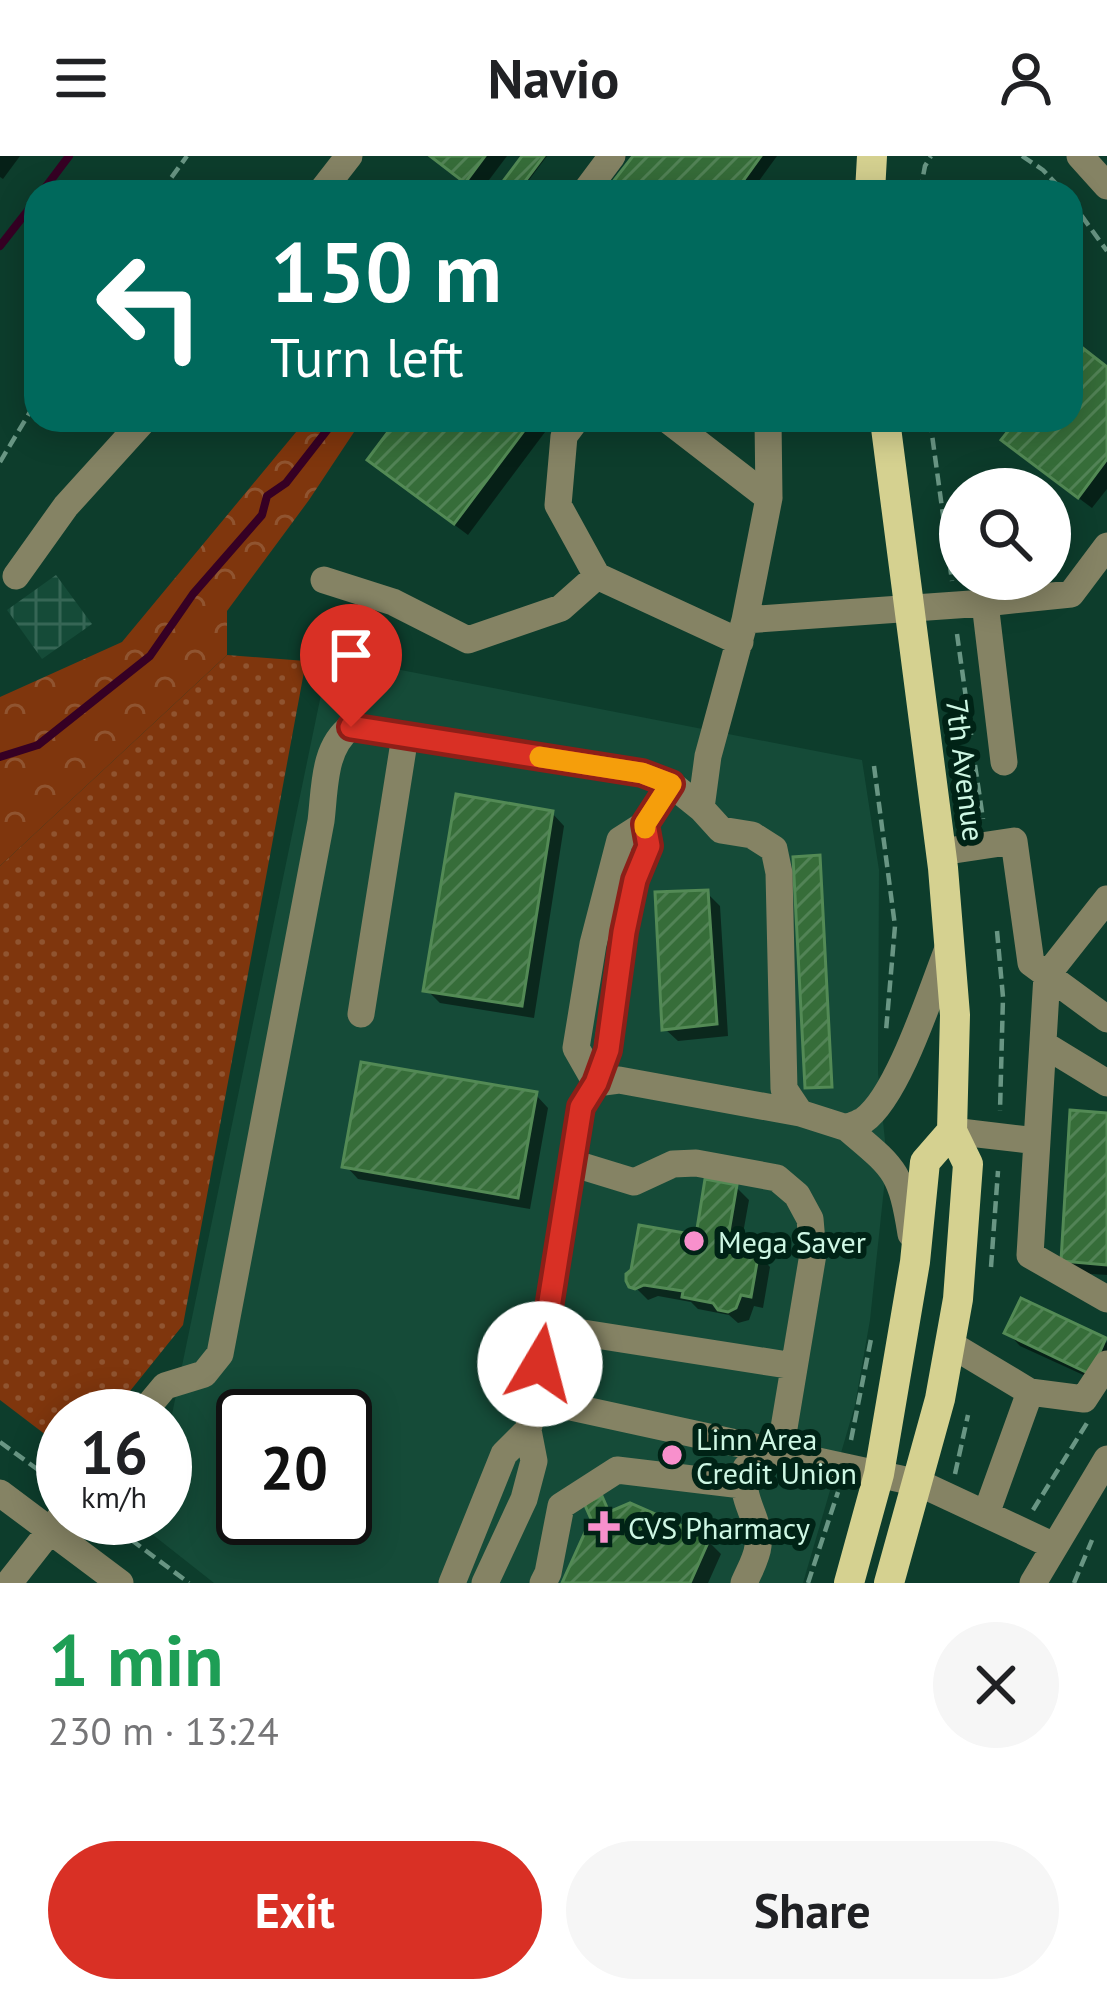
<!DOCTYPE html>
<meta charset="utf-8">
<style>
:root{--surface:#fff;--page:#f6f6f6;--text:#202124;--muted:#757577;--accent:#d93025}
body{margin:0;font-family:"PT Sans",sans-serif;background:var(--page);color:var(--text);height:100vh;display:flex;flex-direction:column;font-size:45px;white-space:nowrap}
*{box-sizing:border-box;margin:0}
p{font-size:39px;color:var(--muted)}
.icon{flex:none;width:66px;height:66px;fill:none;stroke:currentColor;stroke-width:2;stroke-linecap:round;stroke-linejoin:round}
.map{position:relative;height:1427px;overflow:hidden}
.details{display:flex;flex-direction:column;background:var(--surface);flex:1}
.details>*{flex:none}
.banner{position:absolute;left:24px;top:24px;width:1059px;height:252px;border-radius:36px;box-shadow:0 6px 30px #0003;background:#00695c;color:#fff;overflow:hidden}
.buttons{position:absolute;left:939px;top:312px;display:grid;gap:24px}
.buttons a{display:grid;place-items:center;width:132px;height:132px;border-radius:50%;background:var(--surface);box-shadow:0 6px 30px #0003;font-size:60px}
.speed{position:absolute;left:36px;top:1233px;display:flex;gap:24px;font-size:60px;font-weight:700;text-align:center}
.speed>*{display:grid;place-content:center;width:156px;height:156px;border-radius:50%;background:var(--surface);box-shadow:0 6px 30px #0003;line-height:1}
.speed small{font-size:30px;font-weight:400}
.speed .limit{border:6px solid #111;border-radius:18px;background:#fff;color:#111}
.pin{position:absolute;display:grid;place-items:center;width:102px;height:102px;color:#fff;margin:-123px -51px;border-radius:50% 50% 50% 0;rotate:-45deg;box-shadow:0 0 12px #0007}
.pin .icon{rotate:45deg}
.me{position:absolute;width:132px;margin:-66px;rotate:8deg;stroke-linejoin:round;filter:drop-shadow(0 0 9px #0008)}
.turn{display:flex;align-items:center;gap:42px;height:252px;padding:0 48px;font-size:54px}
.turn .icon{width:156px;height:156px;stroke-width:2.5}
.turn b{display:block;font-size:84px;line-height:102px}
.round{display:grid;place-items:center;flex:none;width:126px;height:126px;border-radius:63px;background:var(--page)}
.head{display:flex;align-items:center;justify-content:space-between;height:204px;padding:0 48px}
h1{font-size:72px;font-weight:700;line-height:90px;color:#1e9e55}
.primary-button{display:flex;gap:24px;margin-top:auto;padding:24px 48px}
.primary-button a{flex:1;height:138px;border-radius:72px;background:var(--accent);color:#fff;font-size:48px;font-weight:700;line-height:138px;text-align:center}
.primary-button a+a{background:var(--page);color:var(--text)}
header{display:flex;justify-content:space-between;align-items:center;height:156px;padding:0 48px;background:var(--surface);font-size:54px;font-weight:700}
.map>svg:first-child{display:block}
.built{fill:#154b38;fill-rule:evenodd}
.industrial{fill:url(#industrial-grid)}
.grass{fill:url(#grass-dots)}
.forest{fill:url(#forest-crowns)}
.shadow{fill:#0007}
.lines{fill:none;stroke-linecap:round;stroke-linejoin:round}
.stream{stroke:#360024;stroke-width:8}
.building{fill:url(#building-hatch);stroke:#538a55;stroke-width:3}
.path{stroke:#699684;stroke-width:4.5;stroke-dasharray:12 6;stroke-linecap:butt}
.minor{stroke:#858364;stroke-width:27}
.major{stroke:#d5d190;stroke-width:30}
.route-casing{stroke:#8d1f18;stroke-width:30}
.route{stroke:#d93025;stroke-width:21}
.slow{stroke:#f59e0b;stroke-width:21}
.poi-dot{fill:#f890cc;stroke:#002316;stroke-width:4.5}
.labels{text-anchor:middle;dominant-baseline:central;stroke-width:12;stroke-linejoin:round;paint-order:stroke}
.street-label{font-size:30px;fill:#cef7e4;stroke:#002316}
.poi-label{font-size:30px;fill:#cef7e4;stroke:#002316;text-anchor:start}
</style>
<header><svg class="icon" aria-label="menu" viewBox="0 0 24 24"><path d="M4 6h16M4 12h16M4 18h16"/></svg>Navio<svg class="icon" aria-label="person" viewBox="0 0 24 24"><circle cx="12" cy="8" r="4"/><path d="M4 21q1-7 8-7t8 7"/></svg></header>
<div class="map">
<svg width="1107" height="1427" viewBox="0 0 1107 1427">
<defs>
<pattern id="industrial-grid" width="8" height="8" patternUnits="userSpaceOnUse" patternTransform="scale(3)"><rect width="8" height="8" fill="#154b38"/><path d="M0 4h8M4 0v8" fill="none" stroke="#366655"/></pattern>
<pattern id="grass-dots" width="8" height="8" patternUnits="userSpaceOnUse" patternTransform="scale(3)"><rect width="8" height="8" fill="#7f360d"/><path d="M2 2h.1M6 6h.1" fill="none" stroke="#905430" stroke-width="1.8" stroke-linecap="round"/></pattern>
<pattern id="forest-crowns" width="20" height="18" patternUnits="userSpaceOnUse" patternTransform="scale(3)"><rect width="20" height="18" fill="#7f360d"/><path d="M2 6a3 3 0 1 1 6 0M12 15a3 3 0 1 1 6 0" fill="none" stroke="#905430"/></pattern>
<pattern id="building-hatch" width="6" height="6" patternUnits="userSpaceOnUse" patternTransform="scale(3)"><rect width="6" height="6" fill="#366d39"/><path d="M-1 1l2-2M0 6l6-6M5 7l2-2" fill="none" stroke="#528356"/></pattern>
</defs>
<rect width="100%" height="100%" fill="#0d3d2c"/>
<path class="built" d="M329,500L862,604L879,714L878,917L887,1004L870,1164L855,1249L803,1427H214L148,1375L150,1362H165V1292ZM243,1260H345V1362H243Z"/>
<path class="industrial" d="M56,419L92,468L42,503L7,454Z"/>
<path class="grass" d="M227,499L306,505L183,1169L110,1260H63V1292L0,1244V710Z"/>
<path class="forest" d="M306,264H362L309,344L227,455V499L0,710V541L122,486Z"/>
<path class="shadow" d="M0,0H20L3,23L0,21Z
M431,0H507L480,36Z
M526,0H547L520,36H499Z
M637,0H777L751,36H609Z
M1071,197L1107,214V333L1092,352L1018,297L1020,264H1071Z
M401,264H554L468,379L384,316Z
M552,657L564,670L534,862L440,847L427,834Z
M818,702L832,932L810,933L808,931Z
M707,737L720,750L728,880L678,885L665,873Z
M536,939L548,952L530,1053L358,1023L346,1010Z
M1107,960V1119L1077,1117L1064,1104Z
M736,1031L749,1044L742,1083L752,1093V1097L758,1098L770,1111L763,1152L754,1150L749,1164L738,1167L729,1159L698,1153L691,1146L658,1140L648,1144L629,1125L698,1082Z
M1008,1177L1105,1185L1107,1187V1220L1103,1228L1020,1190Z
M601,1344L615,1357L708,1385L721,1398L708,1427H566Z"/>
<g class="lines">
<path class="stream" d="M42,36L69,0
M0,90L36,44
M0,601L38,589L150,500L193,438L262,359L267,340L286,327L335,264"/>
</g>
<path class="building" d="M430,0H485L465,27Z
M522,0H544L517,36H495Z
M633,0H761L735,36H605Z
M1075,186L1107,211V303L1078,342L1001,284L1017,264H1071V192Z
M397,264H532L454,368L367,304Z
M456,638L553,655L522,850L423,835Z
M820,699L832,931L805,932L793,701Z
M708,734L717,868L662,874L655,736Z
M361,906L537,936L518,1042L342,1011Z
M1070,954L1107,957V1109L1061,1105Z
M705,1023L737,1029L729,1076L741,1077L738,1091L759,1095L751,1141L741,1139L736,1152L728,1156L718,1154L713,1147L682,1141L683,1135L644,1129L635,1133L629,1131L626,1125V1118L631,1114L639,1069L696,1079Z
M1021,1142L1106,1182L1090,1218L1004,1177Z
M602,1340L609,1356L630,1347L710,1382L690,1427H562L591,1363L584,1347Z"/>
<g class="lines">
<path class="path" d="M1022,0L1043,14L1064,36
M161,36L187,0
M920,36L925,10L931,0
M1071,45L1107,95
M930,264L952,425
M0,306L36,246
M957,478L972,585
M975,609L983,663
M874,610L895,770L886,875
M997,775L1003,841L1000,955
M991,1111L998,1015
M851,1284L871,1183
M0,1286L63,1332
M955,1318L968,1259
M1033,1354L1087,1267
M102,1362L189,1427
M808,1427L838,1336
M1074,1427L1092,1384"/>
<path class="minor" d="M1080,0L1107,30
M321,36L349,0
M585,36L612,0
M576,264L564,280L558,349L597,420
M668,264L769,342L745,464
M768,264L769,342
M16,420L66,350L144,264
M324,424L393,446L468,484L561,452L597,420L740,486
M985,447L1071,438L1107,390
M941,696L1014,685L1031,807L1107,863
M361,858L405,580
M1043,888L1107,927
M596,927L576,892L593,788L620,684L645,668L671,628
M596,927L607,894L624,776L635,724L649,690L645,668
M800,957L619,924L596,927L581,951L536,1240L571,1251L919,1327L1054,1390
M847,972L800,957L784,933L779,717L774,693L752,679L721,674L701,652L708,600L745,464L985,447L1004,606
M952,975L1037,985L1030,1099L1107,1143
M1037,985L1047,819L1107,743
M572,1007L634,1026L673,1008L696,1007L777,1022L797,1039L810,1063L813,1098L780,1296
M911,1078C901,1014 894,1012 847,972C853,969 859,967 864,964C899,939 932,832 949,790
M545,1171L794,1210
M950,1188L1030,1236L1084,1243L1107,1208
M140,1260L165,1230L204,1218L220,1198L321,665C325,633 323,591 351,571L642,617L671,628L702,653
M0,1337L120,1427
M986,1358L1030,1236
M9,1427L63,1358
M452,1427L504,1298L528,1274
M485,1427L524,1343L534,1305L528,1274L536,1240
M543,1427L548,1417L561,1350L617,1314L742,1329
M744,1427C749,1415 757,1402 758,1390C761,1360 738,1345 746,1312
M1033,1427L1107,1303"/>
<path class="major" d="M870,36L872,0
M885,264L943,712L955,859L952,975L968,1008L958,1143L940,1243L889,1427
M849,1427L879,1318L915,1106L925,1006L952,975"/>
</g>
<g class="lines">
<defs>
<path id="route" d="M351,571L642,617L671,628L645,668L649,690L635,724L624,776L608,894L596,927L581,951L540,1208"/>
</defs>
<use href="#route" class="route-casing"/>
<use href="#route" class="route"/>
<path class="slow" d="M540,601L642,617L671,628L645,668V672"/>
</g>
<g class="poi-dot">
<circle cx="694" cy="1085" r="12"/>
<circle cx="672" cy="1299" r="12"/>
<path d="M598 1353h12v12h12v12h-12v12h-12v-12h-12v-12h12z"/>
</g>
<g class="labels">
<g class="street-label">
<text transform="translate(966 614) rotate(83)">7th Avenue</text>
</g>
<g class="poi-label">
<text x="718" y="1085">Mega Saver</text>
<text x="696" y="1282">Linn Area<tspan x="696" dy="34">Credit Union</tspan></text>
<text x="628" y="1371">CVS Pharmacy</text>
</g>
</g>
</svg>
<div class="buttons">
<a><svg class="icon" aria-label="search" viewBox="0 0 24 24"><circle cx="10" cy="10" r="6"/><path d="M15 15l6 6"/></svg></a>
</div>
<div class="speed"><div>16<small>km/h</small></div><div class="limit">20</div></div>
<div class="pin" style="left:351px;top:571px;background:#d93025"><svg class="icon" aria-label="arrive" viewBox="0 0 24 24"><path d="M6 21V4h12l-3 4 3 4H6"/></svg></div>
<svg class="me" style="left:540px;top:1208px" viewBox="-20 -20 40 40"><circle r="19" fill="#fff"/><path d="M0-13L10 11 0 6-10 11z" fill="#d93025"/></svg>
<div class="banner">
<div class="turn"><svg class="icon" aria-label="left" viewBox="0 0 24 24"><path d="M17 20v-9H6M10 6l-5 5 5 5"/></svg><div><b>150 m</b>Turn left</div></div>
</div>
</div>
<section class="details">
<div class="head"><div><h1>1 min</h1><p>230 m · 13:24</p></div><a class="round"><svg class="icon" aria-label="close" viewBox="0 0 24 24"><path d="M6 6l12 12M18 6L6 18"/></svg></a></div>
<div class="primary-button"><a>Exit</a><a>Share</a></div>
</section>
